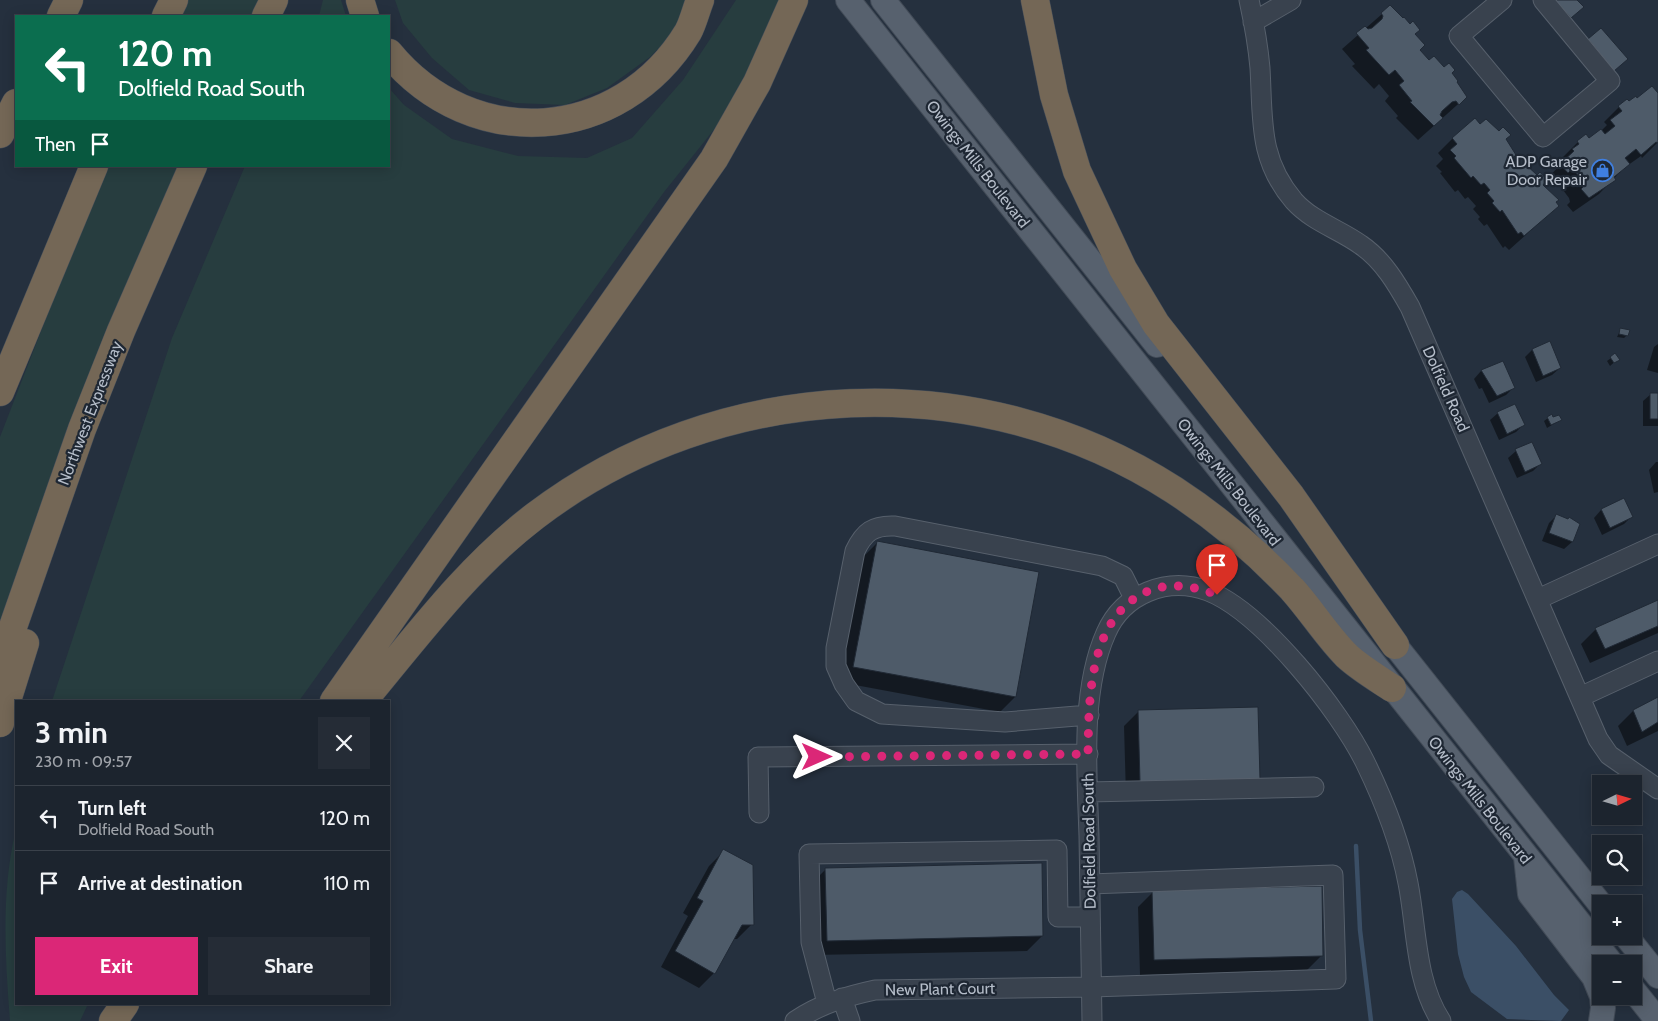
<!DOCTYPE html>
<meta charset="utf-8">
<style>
:root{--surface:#1c242e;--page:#252c36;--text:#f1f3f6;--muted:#a0a4aa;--line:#3a414a;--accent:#db2777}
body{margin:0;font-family:Cabin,sans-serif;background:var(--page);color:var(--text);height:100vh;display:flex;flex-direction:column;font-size:19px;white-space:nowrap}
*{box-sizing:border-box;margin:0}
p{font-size:16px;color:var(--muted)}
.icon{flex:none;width:28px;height:28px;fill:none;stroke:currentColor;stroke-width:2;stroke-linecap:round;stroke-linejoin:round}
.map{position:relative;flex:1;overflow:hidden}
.details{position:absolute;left:15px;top:700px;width:375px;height:305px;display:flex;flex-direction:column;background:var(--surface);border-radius:0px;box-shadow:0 2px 12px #0003,0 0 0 1px var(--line)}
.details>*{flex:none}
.guide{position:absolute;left:15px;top:15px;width:375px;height:152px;border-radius:0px;box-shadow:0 2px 12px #0003,0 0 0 1px var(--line);background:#0b6e4f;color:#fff;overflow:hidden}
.needle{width:32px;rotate:85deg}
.tools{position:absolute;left:1592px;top:775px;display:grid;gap:10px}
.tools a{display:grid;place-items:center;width:50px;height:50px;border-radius:0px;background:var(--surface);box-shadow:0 2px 12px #0003,0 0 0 1px var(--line);font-size:25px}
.pin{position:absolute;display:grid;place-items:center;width:42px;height:42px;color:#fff;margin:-51px -21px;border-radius:50% 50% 50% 0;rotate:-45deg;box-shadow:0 0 5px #0007}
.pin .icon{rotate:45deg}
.me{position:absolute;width:55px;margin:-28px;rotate:90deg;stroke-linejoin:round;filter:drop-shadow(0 0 4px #0008)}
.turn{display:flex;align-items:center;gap:18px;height:105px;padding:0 20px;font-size:22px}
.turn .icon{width:65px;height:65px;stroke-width:2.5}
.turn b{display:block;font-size:35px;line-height:42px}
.then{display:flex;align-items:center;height:48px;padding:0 20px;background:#0003;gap:10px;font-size:19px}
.round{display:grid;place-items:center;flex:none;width:52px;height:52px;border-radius:0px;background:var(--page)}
.summary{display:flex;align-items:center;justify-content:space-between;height:85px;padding:0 20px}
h1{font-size:30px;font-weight:700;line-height:38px}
.button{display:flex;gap:10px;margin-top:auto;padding:10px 20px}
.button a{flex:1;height:58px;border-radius:0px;background:var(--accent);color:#fff;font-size:20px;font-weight:700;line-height:58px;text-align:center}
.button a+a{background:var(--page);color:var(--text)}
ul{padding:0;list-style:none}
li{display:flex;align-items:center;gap:15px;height:65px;padding:0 20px;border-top:1px solid var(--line)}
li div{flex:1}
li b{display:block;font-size:19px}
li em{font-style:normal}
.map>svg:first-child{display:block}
.green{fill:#273d3f}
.water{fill:#3b4f66}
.shadow{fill:#0007}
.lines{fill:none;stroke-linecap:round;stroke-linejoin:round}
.stream{stroke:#3b4f66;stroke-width:4.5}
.building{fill:#4e5b69;stroke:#202935}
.minor-casing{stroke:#57606c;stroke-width:21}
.major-casing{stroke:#424b57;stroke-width:26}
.highway-casing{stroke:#444d59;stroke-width:29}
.minor{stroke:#39424e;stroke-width:19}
.major{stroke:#57616e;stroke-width:24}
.highway{stroke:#746756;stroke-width:28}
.route{stroke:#db2777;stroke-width:9;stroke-dasharray:0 16.2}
.labels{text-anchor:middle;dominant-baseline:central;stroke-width:4.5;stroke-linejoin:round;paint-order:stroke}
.poi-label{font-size:16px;fill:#b5bdc9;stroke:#1e2733;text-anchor:end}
.street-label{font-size:16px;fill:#b5bdc9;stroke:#1e2733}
</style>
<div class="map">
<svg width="1658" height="1021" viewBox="0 0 1658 1021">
<rect width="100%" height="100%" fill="#25303e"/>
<path class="green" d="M187,0H262L254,16H179Z
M323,0H341L346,16H319Z
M395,0H686L681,25L650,57L607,88L565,105L515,103L469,90L432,58L403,23Z
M736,0H782L732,107L664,192L299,701H52L172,338L245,166H389V88L404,105L452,139L518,156L587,158L632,138L683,80Z
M105,166H181L0,635V437Z
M16,829V1004H88L80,1021H10C5,957 1,891 16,829Z"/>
<path class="water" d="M1462,890L1468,894L1516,946L1554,995L1569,1010L1561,1021L1507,1019L1471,992L1464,977L1458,954L1452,899L1457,892Z"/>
<path class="shadow" d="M1382,14L1414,34L1418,50L1429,62L1450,73L1466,97L1418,140L1396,118L1398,116L1385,101L1389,96L1379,84L1374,89L1352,66L1355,64L1342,49Z
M1658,95V142L1642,158L1641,156L1624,168L1599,194L1573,212L1567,205L1570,202L1569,198L1560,186L1555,185L1552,187L1546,180L1541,185L1558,206L1509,250L1505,246L1503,248L1487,224L1484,226L1478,219L1480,217L1473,209L1476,206L1468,197L1465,199L1458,190L1455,192L1440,173L1442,172L1436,166L1443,159L1438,153L1453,138L1480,126L1505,139L1511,158L1519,167L1546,180L1559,166L1558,165L1564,159L1563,157L1578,142L1589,140L1601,131L1607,125L1604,122L1619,107L1637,99Z
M1621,329L1627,335L1624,338L1617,337Z
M1658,344V373L1647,370L1654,347Z
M1532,350L1560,368L1552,375L1536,382L1525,357Z
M1615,355L1618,359L1610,366L1607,361Z
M1502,362L1513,388L1506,395L1489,403L1482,388L1479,389L1474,379L1481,371Z
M1651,394H1658V426H1643V401Z
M1498,413L1523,425L1516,432L1499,440L1490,420Z
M1548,418L1553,419L1560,420L1547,428L1544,421Z
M1531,444L1540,464L1533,471L1517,478L1508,458L1516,451Z
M1656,462H1658V492L1654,493L1649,470Z
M1623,500L1631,517L1624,524L1602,535L1594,518L1601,510Z
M1556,516L1578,524L1572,542L1564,549L1542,541L1549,523Z
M877,543L1015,697L1000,712L839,682L862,558Z
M1658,601V633L1590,663L1581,644L1596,629Z
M1658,700V731L1627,746L1618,726L1633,711Z
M1257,708L1126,796L1124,726L1139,711Z
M724,851L752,924L737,939H733L714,973L699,988L661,967L688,916L683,913L709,866Z
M826,869L1042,936L1027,951L812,955L811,884Z
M1153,892L1322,955L1307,970L1140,975L1138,907Z"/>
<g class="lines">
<path class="stream" d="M1356,846L1360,930L1371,1021"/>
</g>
<path class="building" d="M1555,0H1577L1584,7L1571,18Z
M1390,5L1403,18L1404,17L1410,24L1413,21L1420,30L1415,34L1425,45L1420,50L1429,60L1434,56L1444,67L1449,63L1455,70L1452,73L1458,81L1457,82L1467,97L1459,105L1456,101L1452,102L1442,111L1440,115L1443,118L1434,126L1410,102L1412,101L1399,85L1404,81L1395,70L1389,75L1366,50L1369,48L1356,33L1365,26L1368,29L1372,28L1382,19L1383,16L1381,13Z
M1601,28L1628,59L1614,71L1588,39Z
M1652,86L1658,93V143L1656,142L1641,155L1636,149L1625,158L1630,164L1614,177L1616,180L1589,198L1581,189L1584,186V182L1575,172L1571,170L1568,173L1560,164L1574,151L1572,149L1579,144L1577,141L1586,134L1589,138L1601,129L1605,134L1615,126L1610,120L1622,111L1618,106L1627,99L1629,101L1636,96L1637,98Z
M1475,118L1480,124L1486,119L1499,131L1503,127L1511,135L1506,139L1516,155L1513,158L1519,165L1523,162L1537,175L1540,172L1547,180L1543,185L1559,200L1556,202L1559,206L1524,236L1521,232L1518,234L1502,210L1500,212L1492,203L1494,201L1487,193L1490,190L1484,183L1481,185L1473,176L1471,178L1454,158L1456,156L1450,150L1457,144L1452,138Z
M1620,328L1630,330L1628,336L1619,334Z
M1550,341L1561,368L1543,376L1532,349Z
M1615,353L1620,360L1614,363L1610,357Z
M1503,361L1515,388L1497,396L1481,370Z
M1650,393H1658V419H1650Z
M1515,404L1525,425L1507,434L1497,412Z
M1552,414L1553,417L1559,415L1562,420L1551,425L1547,417Z
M1532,442L1542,464L1525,472L1515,449Z
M1624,498L1633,517L1610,528L1601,509Z
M1556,514L1568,519L1569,517L1580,524L1573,542L1549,533Z
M877,541L1039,572L1016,697L853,667Z
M1658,600V626L1605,649L1595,628Z
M1658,697V722L1642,732L1633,710Z
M1258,707L1260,779L1140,782L1138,710Z
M723,849L753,865L754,925H742L715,974L675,951L703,901L697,898Z
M1042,863L1043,936L827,941L825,868Z
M1322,886L1323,956L1154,960L1152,890Z"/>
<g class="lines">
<defs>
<path id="minor" d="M1249,0C1254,23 1258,45 1260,68C1263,119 1258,159 1294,201C1313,222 1339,229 1361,245C1383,260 1397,284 1410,307L1598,739L1609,755L1658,789
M1502,0L1459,36L1543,137L1610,81L1543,0
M1253,22L1291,0
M1538,599L1658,544
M1580,697L1658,661
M1089,715L1005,722L882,714L856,701L844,684L836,666V648L855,551C864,532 873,525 895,526L1102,566L1123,576L1134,598
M1088,792L1314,787
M759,813L758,757L1088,754
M842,998L850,1021
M827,1003L811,942L809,854L1057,850L1058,917H1090
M795,1021C820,1004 847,996 875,990L1092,987L1336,979L1333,875L1090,884
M1092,1021C1091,959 1090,898 1089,836C1087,774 1080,691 1106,633C1123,594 1167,576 1208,591C1262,612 1340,711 1365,762C1384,801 1400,841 1408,883C1417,929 1415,981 1441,1021"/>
<path id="major" d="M848,0L1612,964
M883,0L1157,345
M1383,630L1601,905
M1526,857L1530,894L1594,977L1601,994
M1626,936L1658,976
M1634,991L1658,1021
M1601,1021L1603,1008L1602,996"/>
<path id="highway" d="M360,0L365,16
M1035,0L1054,95L1077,171L1123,269L1156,324L1291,496L1395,645
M61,16L69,0
M166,16L174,0
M266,16L274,0
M389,53C472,154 620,144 688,32C693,23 696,10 700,0
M0,134L16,103
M0,392L94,166
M0,664L82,429L121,331L193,166
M334,701L714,159L757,83L794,0
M363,701C417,636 468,567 535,516C719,376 979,364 1174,490C1217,518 1257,552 1292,589C1311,610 1327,636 1347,656C1360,668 1377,678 1392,688
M0,723L25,643
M113,1021L125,1004"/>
</defs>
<use href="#minor" class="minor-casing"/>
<use href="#major" class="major-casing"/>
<use href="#highway" class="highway-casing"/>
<use href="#minor" class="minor"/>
<use href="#major" class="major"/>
<use href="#highway" class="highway"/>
</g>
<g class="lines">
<path class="route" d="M817,757L1088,754C1089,701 1088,625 1140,595C1165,581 1192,585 1217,595"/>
</g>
<defs>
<symbol id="shop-ring" viewBox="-11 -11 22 22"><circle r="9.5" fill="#1e2733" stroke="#3f7fe0" stroke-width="1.5"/><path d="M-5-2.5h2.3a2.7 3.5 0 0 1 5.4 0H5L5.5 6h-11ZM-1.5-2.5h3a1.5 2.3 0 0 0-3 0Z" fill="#3f7fe0"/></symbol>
</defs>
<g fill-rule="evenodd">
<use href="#shop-ring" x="1590" y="158" width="25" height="25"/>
</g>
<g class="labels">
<g class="poi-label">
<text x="1587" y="161">ADP Garage<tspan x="1587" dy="18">Door Repair</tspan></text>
</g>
<g class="street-label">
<text transform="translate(978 164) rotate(52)">Owings Mills Boulevard</text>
<text transform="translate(1446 389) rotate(66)">Dolfield Road</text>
<text transform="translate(90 413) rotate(-69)">Northwest Expressway</text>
<text transform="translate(1229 482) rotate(52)">Owings Mills Boulevard</text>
<text transform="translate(1480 800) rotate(52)">Owings Mills Boulevard</text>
<text transform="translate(1089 841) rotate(-91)">Dolfield Road South</text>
<text transform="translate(940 989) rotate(-1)">New Plant Court</text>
</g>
</g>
</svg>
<div class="tools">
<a><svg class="needle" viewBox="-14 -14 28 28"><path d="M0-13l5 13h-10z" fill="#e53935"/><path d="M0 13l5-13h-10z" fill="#a0a4aa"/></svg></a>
<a><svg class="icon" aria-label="search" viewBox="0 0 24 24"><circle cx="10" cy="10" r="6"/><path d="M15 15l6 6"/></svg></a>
<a>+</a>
<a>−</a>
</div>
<div class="pin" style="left:1217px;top:595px;background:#d93025"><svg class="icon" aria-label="arrive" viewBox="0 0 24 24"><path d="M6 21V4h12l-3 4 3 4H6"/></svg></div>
<svg class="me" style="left:817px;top:757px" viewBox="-20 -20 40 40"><path d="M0-17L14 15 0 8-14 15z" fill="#db2777" stroke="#fff" stroke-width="4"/></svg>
<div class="guide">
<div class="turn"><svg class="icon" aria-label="left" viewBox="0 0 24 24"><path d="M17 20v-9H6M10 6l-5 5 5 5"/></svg><div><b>120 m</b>Dolfield Road South</div></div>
<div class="then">Then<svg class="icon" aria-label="arrive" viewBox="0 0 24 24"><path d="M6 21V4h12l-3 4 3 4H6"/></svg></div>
</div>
<section class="details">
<div class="summary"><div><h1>3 min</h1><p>230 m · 09:57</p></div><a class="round"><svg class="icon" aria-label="close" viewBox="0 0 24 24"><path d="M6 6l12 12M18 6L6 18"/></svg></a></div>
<ul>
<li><svg class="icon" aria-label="left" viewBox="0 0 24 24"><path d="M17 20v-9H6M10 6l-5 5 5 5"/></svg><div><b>Turn left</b><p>Dolfield Road South</p></div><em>120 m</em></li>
<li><svg class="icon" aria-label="arrive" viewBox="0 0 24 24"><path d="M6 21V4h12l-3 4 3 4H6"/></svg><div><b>Arrive at destination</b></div><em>110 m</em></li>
</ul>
<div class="button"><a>Exit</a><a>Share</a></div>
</section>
</div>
